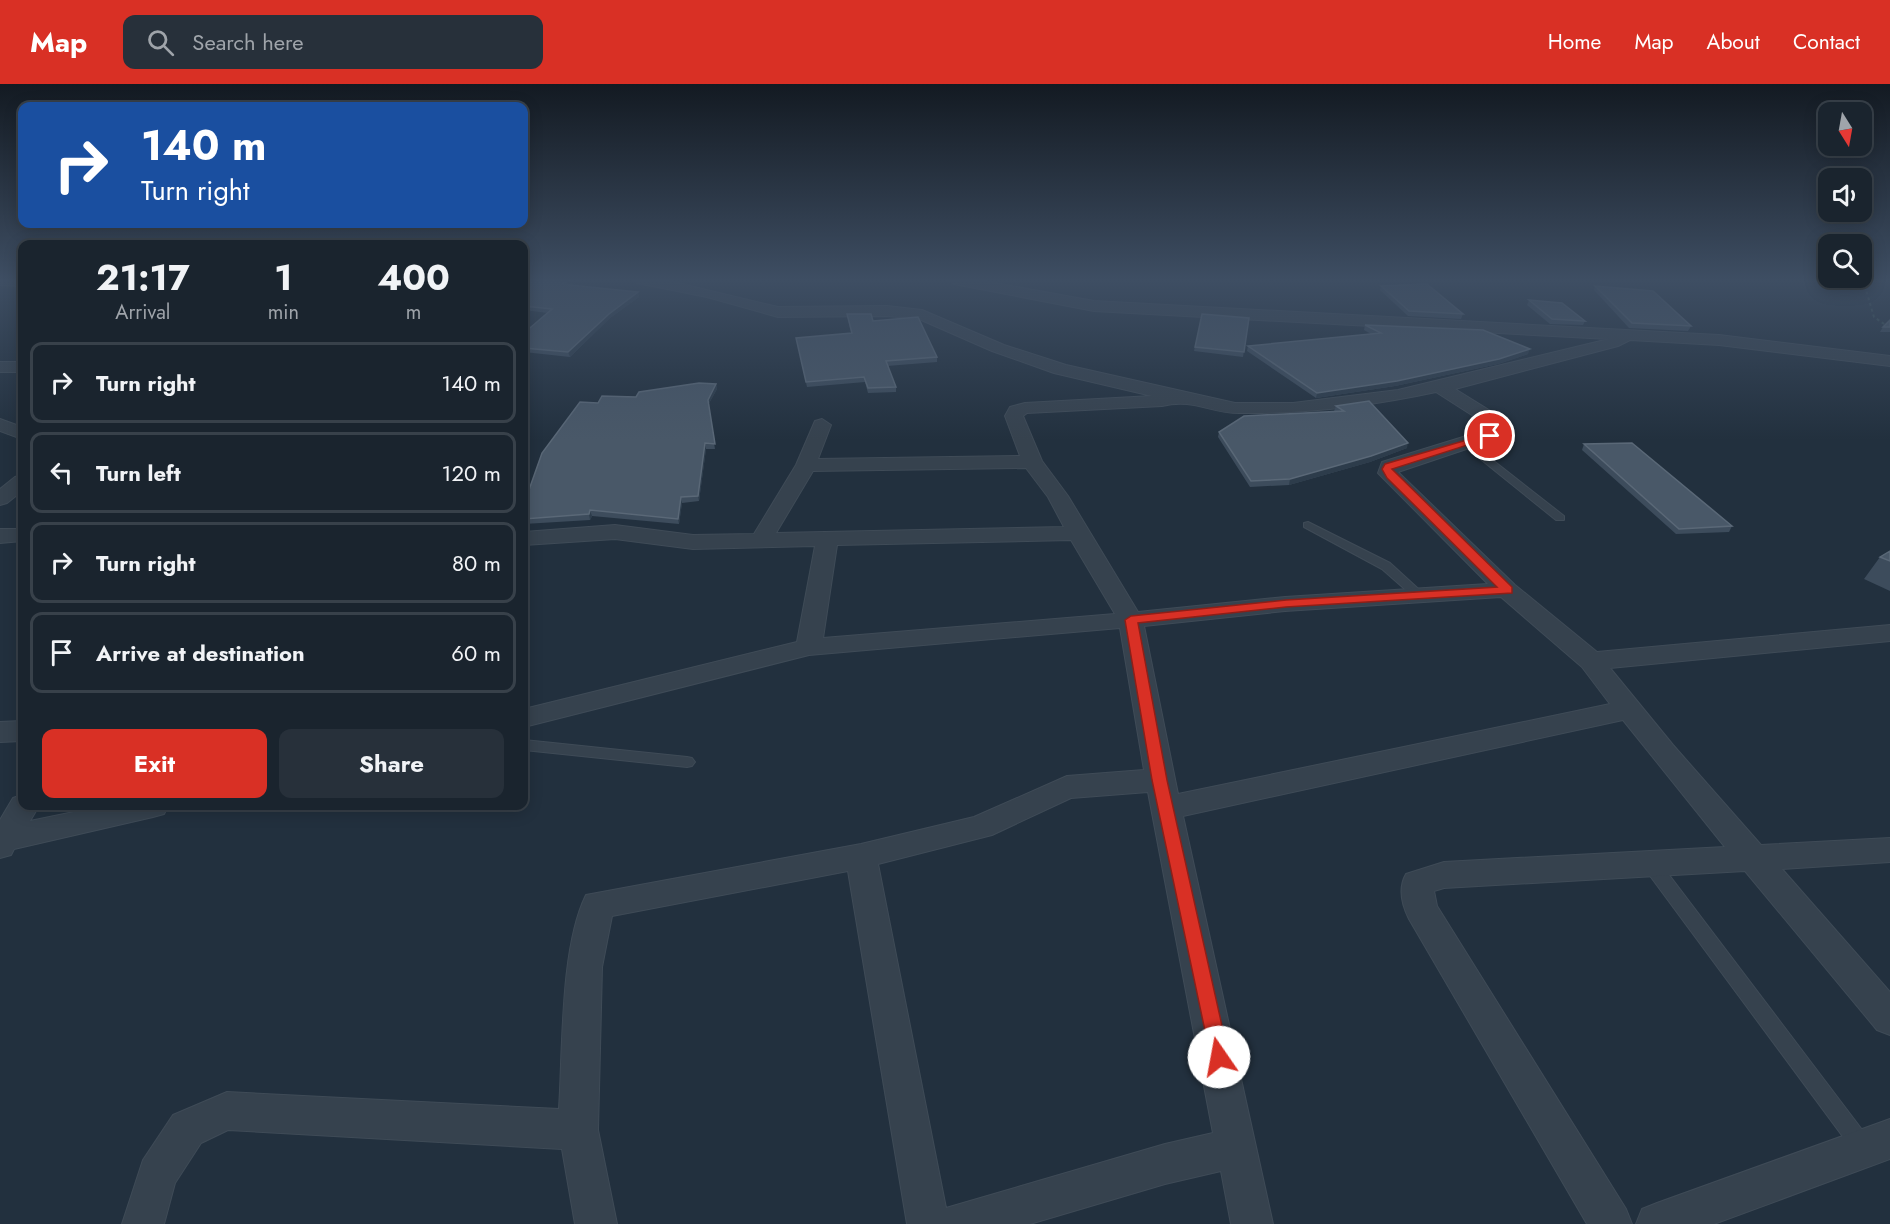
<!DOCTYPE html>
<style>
:root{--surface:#1a242e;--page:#27303a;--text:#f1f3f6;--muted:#9fa4aa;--line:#38414a;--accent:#d93025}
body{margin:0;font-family:Jost,sans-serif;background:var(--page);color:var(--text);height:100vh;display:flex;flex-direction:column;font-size:22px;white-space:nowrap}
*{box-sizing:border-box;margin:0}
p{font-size:20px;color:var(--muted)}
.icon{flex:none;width:33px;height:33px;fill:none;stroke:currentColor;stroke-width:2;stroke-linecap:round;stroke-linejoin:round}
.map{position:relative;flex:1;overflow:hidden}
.side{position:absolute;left:18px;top:156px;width:510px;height:570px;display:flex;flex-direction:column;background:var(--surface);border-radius:12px;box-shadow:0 3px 15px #0003,0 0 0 2px var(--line)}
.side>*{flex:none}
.hud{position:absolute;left:18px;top:18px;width:510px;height:126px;border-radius:12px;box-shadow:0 3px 15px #0003,0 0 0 2px var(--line);background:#1a4fa0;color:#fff;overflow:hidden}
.needle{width:39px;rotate:169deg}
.tools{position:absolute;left:1818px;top:18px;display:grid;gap:12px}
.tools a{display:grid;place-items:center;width:54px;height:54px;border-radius:12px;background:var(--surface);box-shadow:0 3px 15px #0003,0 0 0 2px var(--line);font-size:30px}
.pin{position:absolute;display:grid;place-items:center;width:51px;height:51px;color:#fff;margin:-26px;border:3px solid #fff;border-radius:50%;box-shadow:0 2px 6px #0007}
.me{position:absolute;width:66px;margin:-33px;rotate:348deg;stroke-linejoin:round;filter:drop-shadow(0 0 4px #0008)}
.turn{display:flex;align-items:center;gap:21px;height:126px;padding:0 24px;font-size:27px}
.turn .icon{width:78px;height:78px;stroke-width:2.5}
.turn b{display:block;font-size:42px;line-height:51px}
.eta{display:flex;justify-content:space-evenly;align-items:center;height:102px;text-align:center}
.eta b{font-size:36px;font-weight:700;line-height:42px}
.button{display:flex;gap:12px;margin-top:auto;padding:12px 24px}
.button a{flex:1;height:69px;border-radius:12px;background:var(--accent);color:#fff;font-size:24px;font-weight:700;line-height:69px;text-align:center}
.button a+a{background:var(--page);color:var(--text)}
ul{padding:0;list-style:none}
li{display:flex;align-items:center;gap:18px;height:81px;margin:0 12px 9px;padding:0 12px;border:3px solid var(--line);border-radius:12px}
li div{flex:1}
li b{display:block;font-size:22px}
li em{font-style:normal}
header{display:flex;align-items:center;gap:36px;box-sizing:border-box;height:84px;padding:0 30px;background:var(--accent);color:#fff}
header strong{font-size:28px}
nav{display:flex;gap:33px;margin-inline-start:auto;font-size:21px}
.search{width:420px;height:54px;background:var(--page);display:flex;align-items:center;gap:15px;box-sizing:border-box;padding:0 21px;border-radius:12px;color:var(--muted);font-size:22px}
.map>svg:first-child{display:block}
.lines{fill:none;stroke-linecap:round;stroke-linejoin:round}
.lane-casing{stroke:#3f4b57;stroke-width:2}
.street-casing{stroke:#3f4b57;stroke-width:2}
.path{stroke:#3d5757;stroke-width:2;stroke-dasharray:3 3;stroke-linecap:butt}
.lane{fill:#36424e;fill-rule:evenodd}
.street{fill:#36424e;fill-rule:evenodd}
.wall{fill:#3d4c5c}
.shaded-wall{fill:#2d3c4b}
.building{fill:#495868;stroke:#5a6877;stroke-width:1.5}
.route{fill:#d93025;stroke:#8d1f18;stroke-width:1.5}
</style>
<header>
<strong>Map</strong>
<div class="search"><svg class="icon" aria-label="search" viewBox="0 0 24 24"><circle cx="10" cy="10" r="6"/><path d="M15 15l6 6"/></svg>Search here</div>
<nav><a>Home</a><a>Map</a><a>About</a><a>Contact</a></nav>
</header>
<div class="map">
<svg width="1890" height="1140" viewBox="0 0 1890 1140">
<rect width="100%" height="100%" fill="#22303e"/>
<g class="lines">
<defs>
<path id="lane" d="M0,197L22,198V202L0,201Z
M1467,356L1564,432V436H1556L1463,361V357Z
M1308,438L1390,479L1425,511L1419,515L1415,514L1382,485L1304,443V439Z
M524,656L687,673L692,674L695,678L692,682L687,683L524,666Z
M1651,773L1657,775L1869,1055L1873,1062L1869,1069L1862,1073L1855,1069L1645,785L1643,780L1645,775Z"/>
<path id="street" d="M635,196H665L778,223L887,222L922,226L1004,261L1066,281L1235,319H1293L1398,306L1609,255L1094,227L954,200L947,196H978L1094,217L1719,251L1890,272V282L1719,261L1630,256L1618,262L1455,305L1505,336L1507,348L1505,352L1398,388L1515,501L1597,568L1890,541V557L1610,584L1673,661L1761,761L1890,754V778L1782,785L1890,908V951L1877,946L1745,787L1444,804L1434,807L1437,822L1626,1125L1632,1140H1587L1409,835C1402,821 1398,804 1406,790L1444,778L1725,763L1623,636L1183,732L1273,1140H1231L1221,1087L1165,1100L1030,1140H907L848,787L612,832L602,883L598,1046L617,1140H575L562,1065L228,1046L201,1059L175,1099L164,1140H122L143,1076L173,1031L227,1008L559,1025C563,965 560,864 586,811L861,760L974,733L1067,692L1144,686L1120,544L809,571L524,643V625L797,558L815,462L693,465L615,455L524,461V448L615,441L693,451L754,450L796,381L815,337L822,335L831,341L818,375L1020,372L1005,332L1010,323L1025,319L1152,312L1054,289L992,267L919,235L887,232L778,233L707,213L637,199ZM1436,308L1489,342V345L1382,378L1378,389L1488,500L1285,513L1138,528L1068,412L1042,377L1023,332L1027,329L1162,322C1194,314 1209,329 1239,329C1305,330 1371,322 1436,308ZM1026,384L1048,413L1064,443L776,449L813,387ZM1071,456L1115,530L823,554L837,461ZM1501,513L1582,583L1610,620L1178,710L1144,542L1285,527ZM1148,708L1213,1049L1165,1060L946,1124L878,780L992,751L1071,714Z
M0,278H22V288H0Z
M0,335L22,343V355L0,347Z
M22,391V407L7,419L0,421V405L15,393Z
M0,445H22V457L0,459Z
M22,637V657L0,658V638Z
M22,711V722H39L30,737L103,722H168L164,730L153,733L14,765L11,771L0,774V736L13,714Z
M1890,1035V1075L1714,1140H1636L1642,1125L1657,1119Z"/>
</defs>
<use href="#lane" class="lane-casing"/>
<use href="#street" class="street-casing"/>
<path class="path" d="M1863,196L1874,233L1890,244"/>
<use href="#lane" class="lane"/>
<use href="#street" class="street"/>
</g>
<path class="wall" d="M524,196H582L570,201L638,208L639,213L610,234L570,273L524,268V249L548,229L524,226Z
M1381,202L1463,230L1461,235L1408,232L1380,206Z
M1595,202L1691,242L1688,247L1629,244L1594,206Z
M1529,216L1585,237L1583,241L1550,240L1527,221Z
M847,230L873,237L937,273V278L887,282L896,303V308L868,309L865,298L807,303L796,254L851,249Z
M1202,230L1249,234L1243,273L1194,267Z
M1890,236V248H1880L1883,243Z
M1365,241L1528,270L1498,280L1395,302L1316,314L1247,267L1248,262L1371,250L1364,246Z
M716,300L717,305L708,321L715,365H706L699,417L682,419L679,440L592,432L590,436L524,440V420L636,313Z
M1336,322L1407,364L1370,378L1289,401L1250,403L1218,353L1219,348L1335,327H1334Z
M1584,360L1732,442L1729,448L1676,450L1582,366Z
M1890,467V507L1864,495L1880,473Z"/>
<path class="shaded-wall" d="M571,196H582L562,205L561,200Z
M638,208L639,213L610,234L570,273L568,268L609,230Z
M1530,265L1528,270L1498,280L1395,302L1316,314L1317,309Z
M716,300L717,305L708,321V316Z
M705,359L706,365L699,417L698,412Z
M1408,359L1407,364L1370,378L1289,401L1290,395Z
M681,413L682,419L679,440L678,435Z
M590,426L592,432L590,436L589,430Z"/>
<path class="building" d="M524,196H571L561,200L638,208L609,230L568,268L524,264V249L552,225L524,222Z
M1427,200L1463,230L1409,227L1381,202Z
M1595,202L1653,207L1691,242L1632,239Z
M1529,216L1562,219L1585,237L1552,235Z
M847,230H871L873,237L918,233L937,273L886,277L896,303L868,304L864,293L806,298L796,254L852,249Z
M1202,230L1249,234L1244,268L1195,263Z
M1890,236V243H1883Z
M1365,241L1483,246L1530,265L1499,275L1397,297L1317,309L1248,262L1381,249Z
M699,299L716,300L708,316L715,360L705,359L698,412L681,413L678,435L590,426L589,430L524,435V420L542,369L580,318L598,319L602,312L636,313L639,308Z
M1369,317L1408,359L1371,372L1290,395L1251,397L1219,348L1244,332L1344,327L1336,322Z
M1632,359L1732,442L1679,445L1584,360Z
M1890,467V477L1880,473Z"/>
<linearGradient id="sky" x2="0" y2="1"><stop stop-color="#131a22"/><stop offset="0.55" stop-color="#3e4e63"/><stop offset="1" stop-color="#3e4e63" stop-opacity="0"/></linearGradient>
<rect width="1890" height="356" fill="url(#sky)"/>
<path class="route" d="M1487,350L1496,352L1392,385L1512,503V509L1286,523L1138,539L1167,696L1229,973L1226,980L1219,982L1212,980L1152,696L1125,536L1131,532L1286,516L1497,503L1387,394L1382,385L1385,380Z"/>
</svg>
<div class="tools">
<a><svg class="needle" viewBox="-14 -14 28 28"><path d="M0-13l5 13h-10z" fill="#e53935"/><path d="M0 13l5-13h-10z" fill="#9fa4aa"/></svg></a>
<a><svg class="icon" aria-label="sound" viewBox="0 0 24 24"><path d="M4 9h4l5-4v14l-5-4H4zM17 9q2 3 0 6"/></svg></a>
<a><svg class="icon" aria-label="search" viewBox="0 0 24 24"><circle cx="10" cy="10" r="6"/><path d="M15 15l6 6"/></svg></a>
</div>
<div class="pin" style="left:1490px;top:352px;background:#d93025"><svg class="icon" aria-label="arrive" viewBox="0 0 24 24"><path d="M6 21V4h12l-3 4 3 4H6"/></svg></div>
<svg class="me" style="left:1219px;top:973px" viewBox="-20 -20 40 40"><circle r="19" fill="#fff"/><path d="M0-13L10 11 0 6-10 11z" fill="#d93025"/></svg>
<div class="hud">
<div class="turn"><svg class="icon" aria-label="right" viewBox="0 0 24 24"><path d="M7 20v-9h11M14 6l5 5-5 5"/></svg><div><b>140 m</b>Turn right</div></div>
</div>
<section class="side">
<div class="eta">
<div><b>21:17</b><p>Arrival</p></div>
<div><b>1</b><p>min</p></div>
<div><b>400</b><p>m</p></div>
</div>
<ul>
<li><svg class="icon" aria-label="right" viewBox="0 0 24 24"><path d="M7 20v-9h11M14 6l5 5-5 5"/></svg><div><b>Turn right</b></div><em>140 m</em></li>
<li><svg class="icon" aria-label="left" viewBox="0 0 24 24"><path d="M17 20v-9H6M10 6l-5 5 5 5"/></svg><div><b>Turn left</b></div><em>120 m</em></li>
<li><svg class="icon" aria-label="right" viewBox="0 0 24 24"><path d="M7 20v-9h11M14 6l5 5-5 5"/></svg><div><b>Turn right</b></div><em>80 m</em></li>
<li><svg class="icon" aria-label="arrive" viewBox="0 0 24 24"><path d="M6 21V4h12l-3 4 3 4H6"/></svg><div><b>Arrive at destination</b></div><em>60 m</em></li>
</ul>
<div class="button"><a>Exit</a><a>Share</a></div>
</section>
</div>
